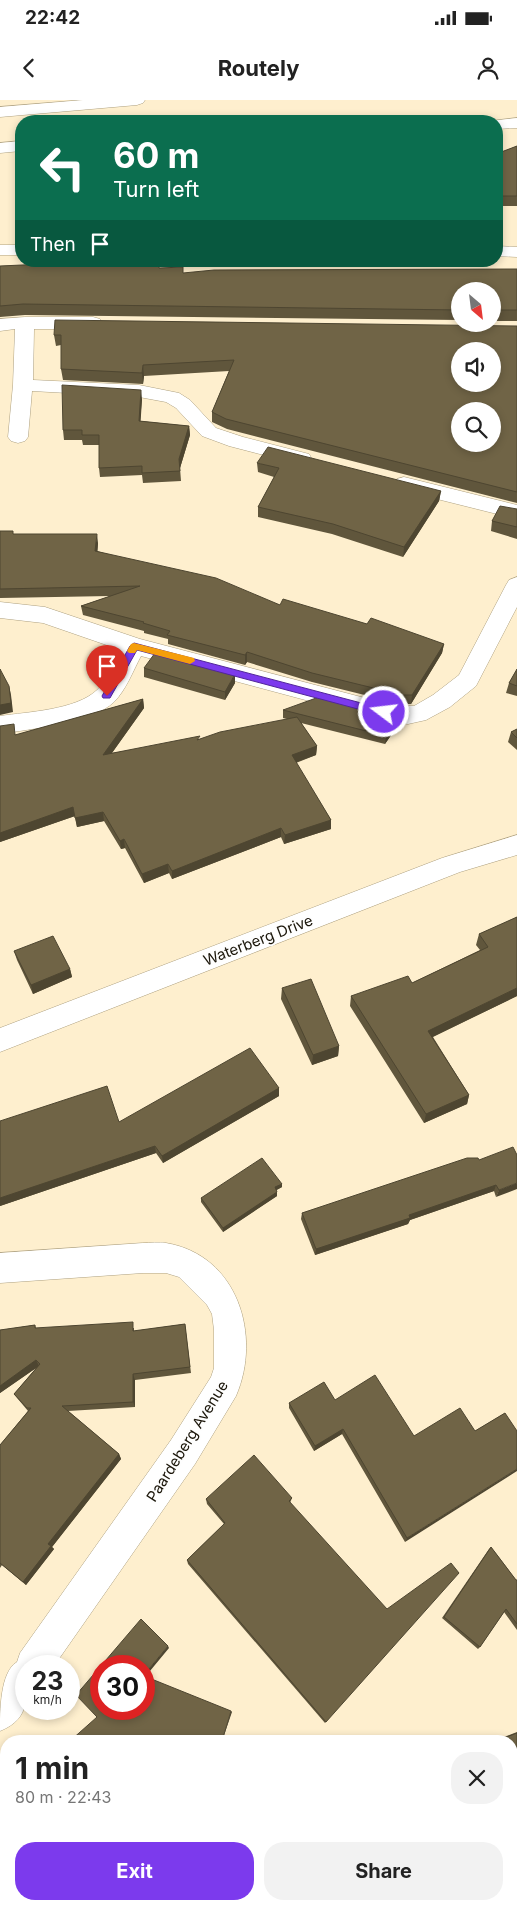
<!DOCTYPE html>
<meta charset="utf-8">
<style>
:root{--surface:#fff;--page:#f2f2f2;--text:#222;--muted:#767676;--accent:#7c3aed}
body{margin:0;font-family:Inter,sans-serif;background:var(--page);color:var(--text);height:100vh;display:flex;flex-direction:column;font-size:19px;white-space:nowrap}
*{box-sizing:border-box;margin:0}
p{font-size:16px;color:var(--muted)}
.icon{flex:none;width:28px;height:28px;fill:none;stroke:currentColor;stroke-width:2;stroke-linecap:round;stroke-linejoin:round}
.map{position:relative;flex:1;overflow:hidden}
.details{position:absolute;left:0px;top:1635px;width:518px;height:175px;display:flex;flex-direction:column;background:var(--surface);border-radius:20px 20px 0 0;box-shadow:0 2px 8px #0003}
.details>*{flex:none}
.guide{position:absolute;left:15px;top:15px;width:488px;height:152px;border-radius:20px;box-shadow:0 2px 8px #0003;background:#0b6e4f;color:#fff;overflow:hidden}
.needle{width:32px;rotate:152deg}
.buttons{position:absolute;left:451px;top:182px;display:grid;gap:10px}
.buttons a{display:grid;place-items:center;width:50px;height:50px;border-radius:50%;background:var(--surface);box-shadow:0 2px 8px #0003;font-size:25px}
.speed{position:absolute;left:15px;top:1555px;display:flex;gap:10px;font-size:25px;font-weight:700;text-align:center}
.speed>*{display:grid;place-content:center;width:65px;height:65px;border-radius:50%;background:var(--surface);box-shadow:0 2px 8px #0003;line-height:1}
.speed small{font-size:12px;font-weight:400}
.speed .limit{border:8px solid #d22;background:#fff;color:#111}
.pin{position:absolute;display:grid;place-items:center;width:42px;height:42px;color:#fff;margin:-51px -21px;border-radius:50% 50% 50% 0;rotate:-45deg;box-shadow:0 0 5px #0007}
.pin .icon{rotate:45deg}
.me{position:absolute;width:55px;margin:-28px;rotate:285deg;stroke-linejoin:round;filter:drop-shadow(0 0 4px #0008)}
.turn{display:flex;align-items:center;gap:18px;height:105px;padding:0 15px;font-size:22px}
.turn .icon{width:65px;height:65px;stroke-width:2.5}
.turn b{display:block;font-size:35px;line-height:42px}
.then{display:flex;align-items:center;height:48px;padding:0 15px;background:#0003;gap:10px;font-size:19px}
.round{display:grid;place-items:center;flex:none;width:52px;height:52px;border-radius:20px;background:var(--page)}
.summary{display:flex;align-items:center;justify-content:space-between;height:85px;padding:0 15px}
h1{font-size:30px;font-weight:700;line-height:38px}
.cta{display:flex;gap:10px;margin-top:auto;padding:10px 15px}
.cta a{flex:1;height:58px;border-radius:20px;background:var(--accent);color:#fff;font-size:20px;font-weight:700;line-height:58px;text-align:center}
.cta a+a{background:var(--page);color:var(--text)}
.status{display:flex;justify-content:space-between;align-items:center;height:35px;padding:0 25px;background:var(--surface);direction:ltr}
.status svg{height:14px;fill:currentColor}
header{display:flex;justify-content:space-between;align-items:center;height:65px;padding:0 15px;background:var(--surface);font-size:22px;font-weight:700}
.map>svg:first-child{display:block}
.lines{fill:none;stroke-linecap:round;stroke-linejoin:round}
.minor-casing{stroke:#aea181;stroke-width:1}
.tertiary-casing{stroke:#aea181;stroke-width:1}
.motorway-casing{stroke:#aea181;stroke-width:1}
.minor{fill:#fff;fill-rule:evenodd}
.tertiary{fill:#fff;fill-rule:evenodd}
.motorway{fill:#fff;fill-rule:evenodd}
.wall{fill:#60563c}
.shaded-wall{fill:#4e4631}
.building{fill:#706446;stroke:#4e4631;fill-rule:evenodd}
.route{fill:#7c3aed;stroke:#51269a}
.slow{fill:#f59e0b}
.labels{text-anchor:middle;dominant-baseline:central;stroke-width:4;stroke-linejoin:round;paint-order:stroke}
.street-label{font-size:15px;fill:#1b160a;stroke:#fefefe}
</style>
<div class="status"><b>22:42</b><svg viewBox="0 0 49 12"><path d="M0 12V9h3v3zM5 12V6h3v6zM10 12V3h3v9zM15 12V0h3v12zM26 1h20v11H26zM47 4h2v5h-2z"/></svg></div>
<header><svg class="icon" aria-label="back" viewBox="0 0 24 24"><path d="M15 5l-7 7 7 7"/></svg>Routely<svg class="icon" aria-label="person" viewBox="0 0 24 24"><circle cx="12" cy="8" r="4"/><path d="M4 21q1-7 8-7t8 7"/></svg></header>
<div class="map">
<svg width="517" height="1810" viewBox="0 0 517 1810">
<rect width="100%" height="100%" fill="#feefce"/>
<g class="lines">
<defs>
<path id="minor" d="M25,217H93L100,219L102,223L100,227L93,229H34L33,280L139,285L179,293L190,300L216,328L243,337L309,354L312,359L309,364L302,365L229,346L202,336L176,308L166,302L139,297L32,291L28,337L25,341L18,343L11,341L8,337L13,285L15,229L0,231V219Z
M404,377L517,405V419L397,389L394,384L397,379Z
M517,477V507L476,586L450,607L426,620L408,624L384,621L141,556C133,571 126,590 114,602C92,623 30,629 0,634V616C28,612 76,610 97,590C108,580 114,563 121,550L43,523L0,518V502L45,507L140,539L384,603L401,606H414L433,595L459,575L506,485L509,480Z
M517,735V755L460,772L0,952V928L442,758Z
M143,1143C150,1143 159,1142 166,1143C238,1155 262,1236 236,1296L195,1364L54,1566H26C26,1596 32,1618 0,1631C0,1611 0,1572 17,1562L20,1553L171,1340L211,1277L214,1268V1230L212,1214L207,1205L179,1177L166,1173H143L0,1183V1153Z"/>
<path id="tertiary" d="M0,145H21V155H0Z
M496,146L517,147V157L496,156Z"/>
<path id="motorway" d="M83,0H145L143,3L137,5L0,17V7Z
M517,18V28L496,29V21H490Z
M21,41V51L0,53V43Z"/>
</defs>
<use href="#minor" class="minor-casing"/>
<use href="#tertiary" class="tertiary-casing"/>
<use href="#motorway" class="motorway-casing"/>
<use href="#minor" class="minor"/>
<use href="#tertiary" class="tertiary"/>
<use href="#motorway" class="motorway"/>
</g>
<path class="wall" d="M517,46V106H496V54Z
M159,162V168L183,173L517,169V221H492V191H460V220L25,215L0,217V166Z
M517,226V403L227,329L212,322V312L229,271L144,276L143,284L63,280L61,269V245L56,246L54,235Z
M142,299L140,321L189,326L190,335L180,368L181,381L143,383L142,375L100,377L99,368V345H83L82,340H64L63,330Z
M257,363L441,391L439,401L403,457L332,434L258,417V407L274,377L258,372Z
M517,409V439L491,431L492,421Z
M0,431L14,434L98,443L97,451L280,505L367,524L444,544L442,553L411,604H401L312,582L247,562L245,565L168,544V539L144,533V531L83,515L81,506L110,496L0,498Z
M144,568L235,583L225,600L144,577Z
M517,569V596L506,593L509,583Z
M143,599L144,608L112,653L200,639L287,619L283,618V610L385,614L399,616L398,625L385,644L301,623L317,646L316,655L296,663L331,720V729L284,744L281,737L172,779L169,773L144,783L125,748L121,749L104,721L77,727L75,716L0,742V626L16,635Z
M517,629V650L508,642L511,632Z
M517,817V896L433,937L469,995L467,1004L424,1023L350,906L351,896L412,883L480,850L476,845L479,834Z
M14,851L70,869L72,877L33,894L17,860Z
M282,888L339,946L338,956L312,965L281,899Z
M279,988V996L163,1063L156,1053L0,1106V1021L119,1022Z
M517,1055L496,1097L494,1091L410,1120L408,1124L315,1155L301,1119L302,1113L479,1060Z
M282,1084V1087L276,1090L277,1096L223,1132L201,1102V1098Z
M185,1224L191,1273L135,1280V1307L68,1311L119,1354L121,1359L52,1447L54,1449L26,1485L2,1465L0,1468V1345L28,1311L18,1299L14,1294L36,1268L0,1293V1230L35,1225L36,1228H134V1231Z
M335,1300L414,1336L475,1331L505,1313L405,1442L342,1334L314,1351L289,1308V1303Z
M292,1398L290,1403L326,1622L325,1623L188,1464L187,1460L224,1424L207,1404L206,1399Z
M491,1447L516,1480H517V1530L504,1512L480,1547L478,1549L442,1518L489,1449Z
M517,1632V1810H462L460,1804H511V1641H493Z"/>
<path class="shaded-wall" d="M143,265L144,276L143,284L142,273Z
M141,290L142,299L140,331L139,321Z
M189,326L190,335L180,368L179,359Z
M441,391L439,401L403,457L404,447Z
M97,434L98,443L97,461L95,451Z
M444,544L442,553L411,604L412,595Z
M247,552V562L245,565V555Z
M235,574V583L225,600V592Z
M9,586L11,595L13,612L0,615V605Z
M143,599L144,608L104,664L103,655Z
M399,616L398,625L385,644L386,636Z
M317,646L316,655L291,664L292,655Z
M73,707L75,716L0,742V733Z
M103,712L104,721L77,727L75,718Z
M331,720V729L284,744L285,735Z
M281,728V737L172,779V771Z
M124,739L125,748L121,749L120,741Z
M168,764L169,773L144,783L142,774Z
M70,869L72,877L33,894L31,885Z
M517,888V896L426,940L428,931Z
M339,946L338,956L312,965L313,955Z
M279,988V996L163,1063L162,1056Z
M469,995L467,1004L424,1023L426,1014Z
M155,1046L156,1053L0,1106V1098Z
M517,1083V1089L496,1097L499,1090Z
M282,1084V1087L275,1091V1087Z
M496,1085L494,1091L410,1120L408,1124L315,1155L316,1149L409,1115Z
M277,1092V1096L223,1132V1128Z
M36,1260L39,1266L0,1293V1286Z
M133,1274L135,1280V1307L133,1302Z
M343,1329L342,1334L314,1351L315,1346Z
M119,1354L121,1359L52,1447L54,1449L26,1485L23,1482L48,1444Z
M517,1369V1371L405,1442L407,1438Z
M168,1546L169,1548L145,1577L144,1575Z
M231,1611L232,1612L222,1641Z"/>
<path class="building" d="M517,46V96H496V54Z
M111,161H119V163L159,162V168L183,167V173L214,170L517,169V210H492V191H460V210L23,204L0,206V166Z
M55,220L517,226V392L226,319L212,312L234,260L143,265L142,273L61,269V235H54ZM460,251H492V284H460ZM460,311H492V344H460Z
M62,285L141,290L139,321L189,326L179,359L180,371L142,373V366L99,368V335H82V330H63Z
M268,347L441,391L404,447L333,424L258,407L279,368L257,363Z
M500,406L517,409V427L492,421Z
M0,431H13V434H97L95,451L216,478L280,505L283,499L367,524L371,518L444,544L412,595H402L312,573L247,552L245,555L167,535L170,531L143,523L144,522L81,506L140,486L0,489Z
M155,553L235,574L225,592L144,568Z
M0,569L9,586L11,603L0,605Z
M517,569V586L509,583Z
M319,597L385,614L399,616L386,636L283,610Z
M143,599L103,655L200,636L197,640L220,632L297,617L317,646L292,655L331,720L285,735L281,728L172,771L168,764L142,774L124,739L120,741L103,712L75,718L73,707L0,733V626L14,624L15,635Z
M517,629V638L511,632Z
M517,817V888L428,931L469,995L426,1014L351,896L408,876L412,883L488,847L479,834Z
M53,836L70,869L31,885L14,851Z
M311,879L339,946L313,955L282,888Z
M250,948L279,988L162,1056L155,1046L0,1098V1021L107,986L119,1022Z
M513,1047L517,1055V1083L499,1090L496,1085L409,1115L410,1118L316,1149L302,1113L467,1058H478L479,1060Z
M262,1058L282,1084L275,1087L277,1092L223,1128L201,1098Z
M133,1222V1231L185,1224L190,1267L133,1274V1302L62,1306L119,1354L48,1444L51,1446L23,1482L0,1463V1345L31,1308H27L14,1294L40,1264L36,1260L0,1286V1230L35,1225V1228Z
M375,1275L414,1336L460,1308L475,1331L505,1313L517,1331V1369L407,1438L343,1329L315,1346L289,1303L324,1282L335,1300Z
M254,1355L292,1398L289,1401L387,1509L451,1463L459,1473L326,1622L187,1460L225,1423L206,1399Z
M491,1447L516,1480H517V1524L506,1509L480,1547L444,1517Z
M141,1519L168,1546L144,1575V1566H101V1609H144V1576L231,1611L222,1641H70L97,1617L76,1595Z
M517,1633V1810H464L462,1804H511V1641H496Z
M6,1786V1804H171L170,1807L163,1810H0V1794Z
M297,1804H378L380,1810H299Z"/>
<path class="route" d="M134,543L384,609L389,612L384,616L137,550L110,598H103L102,596L130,546Z"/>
<path class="slow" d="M134,543L194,558L195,561L190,564L137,550L135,553H129L127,551L131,544Z"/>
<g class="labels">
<g class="street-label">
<text transform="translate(258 840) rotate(-21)">Waterberg Drive</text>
<text transform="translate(187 1341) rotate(-58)">Paardeberg Avenue</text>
</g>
</g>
</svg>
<div class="buttons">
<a><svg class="needle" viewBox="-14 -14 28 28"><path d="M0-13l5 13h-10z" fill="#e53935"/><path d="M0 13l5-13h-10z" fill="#767676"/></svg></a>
<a><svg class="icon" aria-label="sound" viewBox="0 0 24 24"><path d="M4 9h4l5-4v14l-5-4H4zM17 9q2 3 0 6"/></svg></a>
<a><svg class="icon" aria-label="search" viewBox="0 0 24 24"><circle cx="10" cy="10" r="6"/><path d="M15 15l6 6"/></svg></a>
</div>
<div class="speed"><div>23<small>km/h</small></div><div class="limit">30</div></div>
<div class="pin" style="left:107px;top:596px;background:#d93025"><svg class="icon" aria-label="arrive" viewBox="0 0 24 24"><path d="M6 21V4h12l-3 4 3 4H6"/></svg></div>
<svg class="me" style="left:384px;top:612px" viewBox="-20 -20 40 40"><circle r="17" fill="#7c3aed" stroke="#fff" stroke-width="3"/><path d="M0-11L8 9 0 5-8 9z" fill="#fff"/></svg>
<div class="guide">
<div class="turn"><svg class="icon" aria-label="left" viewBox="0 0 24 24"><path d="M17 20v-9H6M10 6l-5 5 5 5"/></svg><div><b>60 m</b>Turn left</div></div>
<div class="then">Then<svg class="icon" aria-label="arrive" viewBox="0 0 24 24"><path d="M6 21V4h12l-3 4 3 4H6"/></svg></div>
</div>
<section class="details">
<div class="summary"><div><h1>1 min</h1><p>80 m · 22:43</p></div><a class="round"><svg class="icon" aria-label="close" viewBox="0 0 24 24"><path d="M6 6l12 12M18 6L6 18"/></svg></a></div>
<div class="cta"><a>Exit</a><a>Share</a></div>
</section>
</div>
